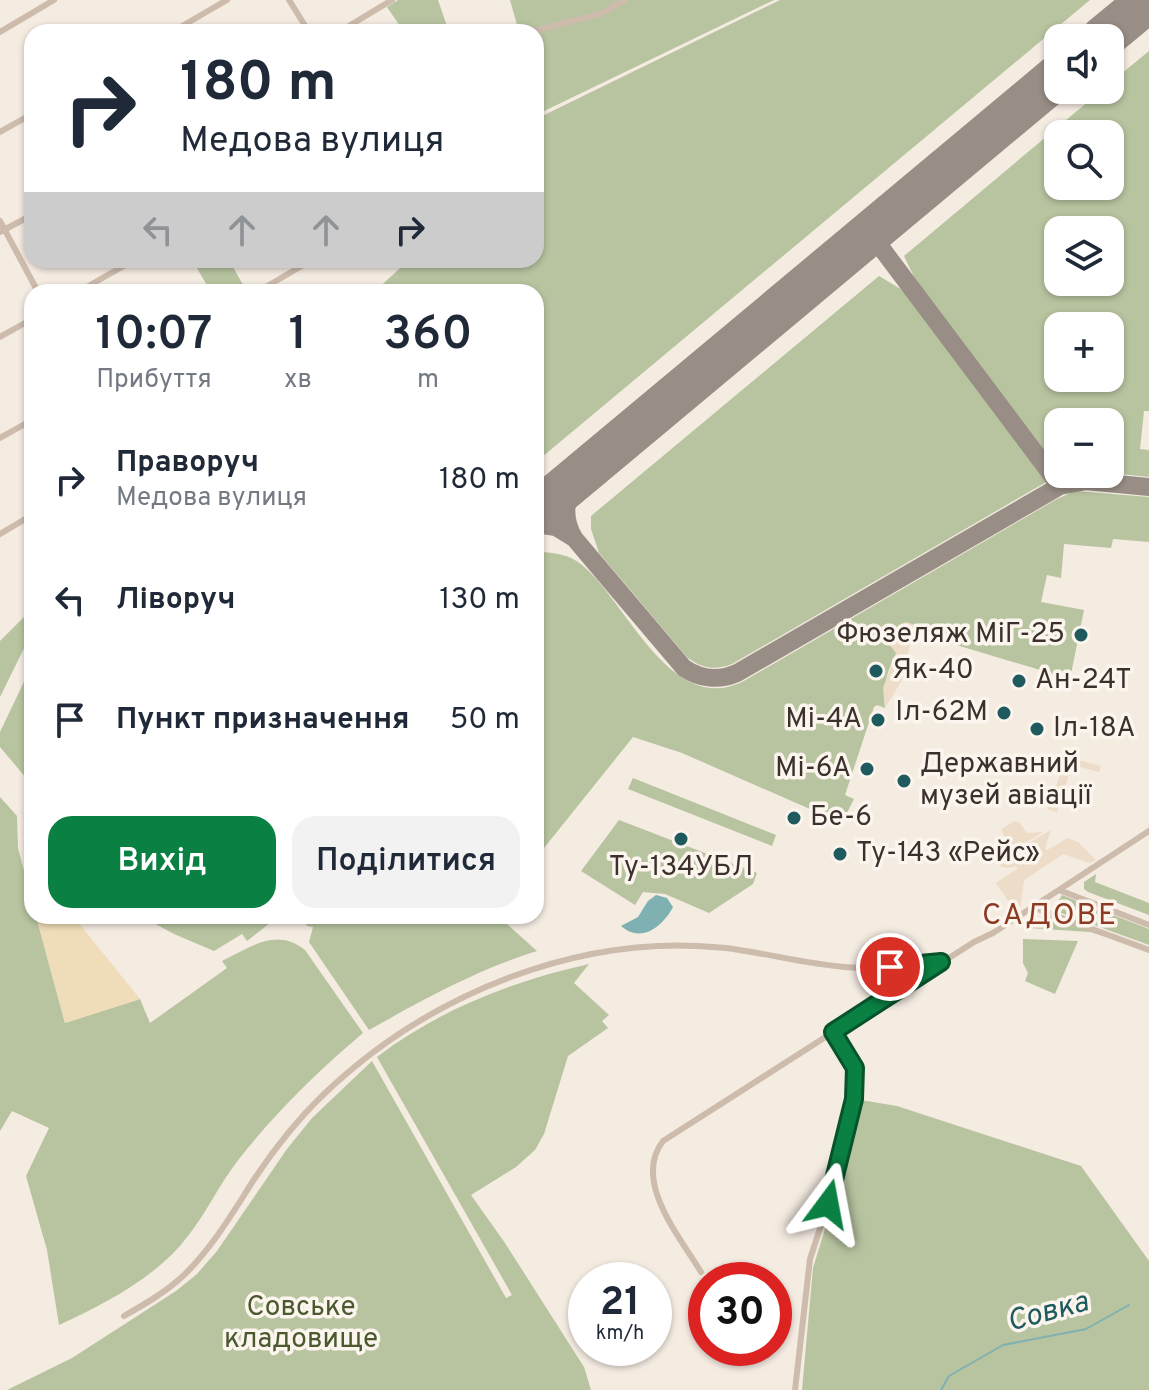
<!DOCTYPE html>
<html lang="uk">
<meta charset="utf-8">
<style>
:root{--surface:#fff;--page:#f2f2f3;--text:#1f2937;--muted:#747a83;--accent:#0b8043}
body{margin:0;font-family:Overpass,sans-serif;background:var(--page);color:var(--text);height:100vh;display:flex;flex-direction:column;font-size:30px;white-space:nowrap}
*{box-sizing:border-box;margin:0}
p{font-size:26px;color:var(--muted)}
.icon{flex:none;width:44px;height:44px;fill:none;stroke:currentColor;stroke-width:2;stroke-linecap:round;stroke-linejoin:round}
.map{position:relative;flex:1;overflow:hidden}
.sheet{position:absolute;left:24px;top:284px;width:520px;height:640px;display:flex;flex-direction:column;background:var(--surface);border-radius:24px;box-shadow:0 2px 6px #0004}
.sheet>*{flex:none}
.banner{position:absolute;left:24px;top:24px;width:520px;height:244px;border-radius:24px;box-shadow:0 2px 6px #0004;background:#fff;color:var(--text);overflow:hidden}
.tools{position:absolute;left:1044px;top:24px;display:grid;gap:16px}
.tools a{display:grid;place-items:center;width:80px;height:80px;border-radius:16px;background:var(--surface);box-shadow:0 2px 6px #0004;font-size:40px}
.speed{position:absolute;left:568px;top:1262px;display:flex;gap:16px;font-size:40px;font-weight:700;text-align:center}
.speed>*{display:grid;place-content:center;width:104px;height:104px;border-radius:50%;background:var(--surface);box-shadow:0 2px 6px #0004;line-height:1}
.speed small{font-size:20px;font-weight:400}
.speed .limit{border:12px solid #d22;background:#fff;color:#111}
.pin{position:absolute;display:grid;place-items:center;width:68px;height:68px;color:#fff;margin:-34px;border:4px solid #fff;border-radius:50%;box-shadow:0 2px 8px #0007}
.me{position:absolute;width:88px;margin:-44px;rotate:13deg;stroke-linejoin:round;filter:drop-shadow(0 0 6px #0008)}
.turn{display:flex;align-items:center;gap:28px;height:168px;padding:0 24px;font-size:36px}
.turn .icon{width:104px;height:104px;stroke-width:2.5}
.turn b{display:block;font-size:56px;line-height:68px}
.lanes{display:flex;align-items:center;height:76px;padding:0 24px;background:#0003;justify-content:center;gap:40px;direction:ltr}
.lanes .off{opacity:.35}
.eta{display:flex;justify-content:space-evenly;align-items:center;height:136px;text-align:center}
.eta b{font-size:48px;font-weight:600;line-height:56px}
.primary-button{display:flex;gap:16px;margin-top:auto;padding:16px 24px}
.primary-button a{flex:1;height:92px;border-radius:24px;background:var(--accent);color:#fff;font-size:32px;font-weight:600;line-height:92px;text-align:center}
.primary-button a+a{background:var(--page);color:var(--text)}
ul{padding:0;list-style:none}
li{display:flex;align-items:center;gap:24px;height:120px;padding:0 24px}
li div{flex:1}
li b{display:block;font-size:30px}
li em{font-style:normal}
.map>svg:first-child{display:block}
.green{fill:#b8c4a0;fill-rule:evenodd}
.sand{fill:#efdcb8}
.plaza{fill:#ecdcc8}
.water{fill:#7fb0b2}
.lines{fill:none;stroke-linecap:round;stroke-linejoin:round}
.stream{stroke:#7fb0b2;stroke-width:2}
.taxiway{stroke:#988e86;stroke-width:18}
.runway{stroke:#988e86;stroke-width:44}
.minor{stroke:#cdbbac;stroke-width:6}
.route-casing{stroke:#07532c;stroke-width:20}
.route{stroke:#0b8043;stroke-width:14}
.poi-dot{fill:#1f5a5e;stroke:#fbf5ee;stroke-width:3}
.labels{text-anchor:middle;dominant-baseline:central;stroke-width:7;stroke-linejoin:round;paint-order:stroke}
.poi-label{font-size:28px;fill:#3b302b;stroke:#fbf5ee;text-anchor:start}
.park-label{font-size:28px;fill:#4a5a2e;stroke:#fbf5ee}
.neighbourhood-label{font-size:30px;letter-spacing:2px;fill:#8c3b22;stroke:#fbf5ee}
.water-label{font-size:30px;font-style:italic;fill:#1f5a5e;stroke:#fbf5ee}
</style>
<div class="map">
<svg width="1149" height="1390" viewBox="0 0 1149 1390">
<rect width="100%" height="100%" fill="#f4ebe1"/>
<path class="green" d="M398,0H438L449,32H404L387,7Z
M510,0H774L536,115V32H519Z
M780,0H1090L536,462V292H374L409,260H536V119Z
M1149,51V411H1144L1140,449L1149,450V477L1110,473V422H1058V459L1044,452L916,281L904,256L1102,90H1110V83ZM1058,134H1110V186H1058ZM1058,230H1110V282H1058ZM1058,326H1110V378H1058Z
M192,260H229L246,290L211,292Z
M879,276L904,291L1048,481L732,664C715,671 699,668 686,656L599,553L591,529V516Z
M1075,491L1149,497V542L1113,539L1111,548L1064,544L1061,578L1047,575L1041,602L1084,610L1070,679L913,632L915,625C896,653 881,673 885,708L877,705L874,707L845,795L854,799L842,823L682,753L633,737L536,858V552C552,552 569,554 582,565C627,602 670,716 742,682L1057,499Z
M32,609V632L0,697V641Z
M32,665V785L0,747V732Z
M633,778L776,835L772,846L628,789Z
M0,797L17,816L18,848L32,901V916H36L65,1023L140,999L150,1023L227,968L222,961C251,947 276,927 305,950L363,1033C317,1072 276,1112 239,1159C220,1183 207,1212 188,1236C156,1278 106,1303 59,1325L47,1250L26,1176L49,1128L12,1111L0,1131Z
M619,820L757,873L753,884L709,913L665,894L643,892L635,905L581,871Z
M1096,874L1095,882L1149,903V915L1088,892L1084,889V882Z
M1062,895L1149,929V945L1061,913L1056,905Z
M141,916H279L247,941L242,934L214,951L174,934Z
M301,916H498L537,951C477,970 424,999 369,1030L309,942L313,927L307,926Z
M1045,916H1053L1117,940L1090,932L1029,928L1030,922Z
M1023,939L1078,941L1055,994L1025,981L1028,973L1023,963Z
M589,964L574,983L609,1015L602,1021L608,1028L568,1056L544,1134L535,1150L516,1167L471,1195L505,1243L584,1367L591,1390H7L72,1358L176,1291L197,1274L217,1251L287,1149L312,1118L372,1061L506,1298L512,1295L377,1057C440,1009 513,981 589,964Z
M861,1100L897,1106L1081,1166L1149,1261V1390H802L813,1268L835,1196Z"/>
<path class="sand" d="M36,916H73L140,999L65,1023Z"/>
<path class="plaza" d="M906,622L915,625L901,682L885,708L883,688L896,653L889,644L890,638L892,630Z
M1067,757L1101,766L1099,772L1072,765L1057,812L1047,809Z
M1014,821L1019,822L1027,833L1043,832L1027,842V844L1051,830L1045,848L1047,850L1068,838L1078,842L1096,860L1090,863L1063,854L1024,880L1020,909L1016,912L996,883L1017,869V866L1006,868L995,864L1010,846L1001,830Z"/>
<path class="water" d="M656,895L667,898L673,907C663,926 642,944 621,926L638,917L648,901Z"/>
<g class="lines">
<path class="stream" d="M941,1390L949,1376L1003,1345L1086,1329L1129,1305"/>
<path class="taxiway" d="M870,233L1060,486
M536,524L556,527L574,538L684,668C700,679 719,681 737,673L1060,486L1086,481L1149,487
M574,538C561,515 565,494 582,474"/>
<path class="runway" d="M1103,38L1149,0
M536,512L1058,76"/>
<path class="minor" d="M289,0L309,32
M0,32L54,0
M172,32L227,0
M339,32L392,0
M507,32H519
M530,32L600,14L625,0
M0,132L32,114
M0,221L38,292
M0,232L32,215
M78,292L134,260
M257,292L312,260
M0,337L32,319
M0,438L32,420
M0,534L32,515
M1059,890L1149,925
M1032,907L1149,950
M701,1272C680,1237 632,1181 663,1141L974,942L993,933L1149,831
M124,1316C145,1304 166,1292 184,1275C213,1247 233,1212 255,1178C275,1148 298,1119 324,1094C429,994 579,932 726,948C766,953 805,964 845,967C877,970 909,966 941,962
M795,1390L810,1259L828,1204L854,1099L855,1068L833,1032"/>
</g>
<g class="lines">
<defs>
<path id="route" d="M828,1204L854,1099L855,1068L833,1032L941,962L890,967"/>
</defs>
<use href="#route" class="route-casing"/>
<use href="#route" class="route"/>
</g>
<g class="poi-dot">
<circle cx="1081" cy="635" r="8"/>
<circle cx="876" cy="671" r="8"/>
<circle cx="1019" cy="681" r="8"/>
<circle cx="1004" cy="713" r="8"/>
<circle cx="878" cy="720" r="8"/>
<circle cx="1037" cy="729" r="8"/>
<circle cx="867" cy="769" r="8"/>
<circle cx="904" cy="781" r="8"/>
<circle cx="794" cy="818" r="8"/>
<circle cx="681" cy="839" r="8"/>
<circle cx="840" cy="854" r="8"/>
</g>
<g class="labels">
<g class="poi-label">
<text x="1065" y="635" text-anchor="end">Фюзеляж МіГ-25</text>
<text x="892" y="671">Як-40</text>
<text x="1035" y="681">Ан-24Т</text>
<text x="988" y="713" text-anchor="end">Іл-62М</text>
<text x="862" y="720" text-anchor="end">Мі-4А</text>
<text x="1053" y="729">Іл-18А</text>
<text x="920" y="765">Державний<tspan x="920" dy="32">музей авіації</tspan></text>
<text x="851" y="769" text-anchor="end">Мі-6А</text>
<text x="810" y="818">Бе-6</text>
<text x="856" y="854">Ту-143 «Рейс»</text>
<text x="681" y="868" text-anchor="middle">Ту-134УБЛ</text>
</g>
<g class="park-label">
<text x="301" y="1308">Совське<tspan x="301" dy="32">кладовище</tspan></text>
</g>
<g class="neighbourhood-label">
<text x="1050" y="916">САДОВЕ</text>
</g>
<g class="water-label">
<text transform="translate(1048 1313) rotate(-15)">Совка</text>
</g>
</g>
</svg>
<div class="tools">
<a><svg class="icon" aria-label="sound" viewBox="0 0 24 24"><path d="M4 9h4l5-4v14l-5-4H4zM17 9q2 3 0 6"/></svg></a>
<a><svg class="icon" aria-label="search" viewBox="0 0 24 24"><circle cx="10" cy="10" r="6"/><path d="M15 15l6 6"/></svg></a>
<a><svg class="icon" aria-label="layers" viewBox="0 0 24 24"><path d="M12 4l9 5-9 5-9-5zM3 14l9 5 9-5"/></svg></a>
<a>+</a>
<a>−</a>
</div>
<div class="speed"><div>21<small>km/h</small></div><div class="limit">30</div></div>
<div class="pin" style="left:890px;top:967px;background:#d93025"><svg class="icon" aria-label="arrive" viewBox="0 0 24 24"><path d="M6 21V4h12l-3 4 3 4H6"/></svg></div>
<svg class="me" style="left:828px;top:1204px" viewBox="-20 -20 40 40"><path d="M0-17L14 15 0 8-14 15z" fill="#0b8043" stroke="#fff" stroke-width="4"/></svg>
<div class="banner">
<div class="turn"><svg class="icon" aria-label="right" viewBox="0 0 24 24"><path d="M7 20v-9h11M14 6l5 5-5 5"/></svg><div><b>180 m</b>Медова вулиця</div></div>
<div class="lanes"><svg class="icon off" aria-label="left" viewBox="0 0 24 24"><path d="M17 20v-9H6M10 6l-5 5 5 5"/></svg><svg class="icon off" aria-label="ahead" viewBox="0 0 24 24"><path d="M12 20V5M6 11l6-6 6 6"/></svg><svg class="icon off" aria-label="ahead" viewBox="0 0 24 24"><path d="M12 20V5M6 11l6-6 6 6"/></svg><svg class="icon" aria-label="right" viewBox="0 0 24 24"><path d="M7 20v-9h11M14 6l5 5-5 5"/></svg></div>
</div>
<section class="sheet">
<div class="eta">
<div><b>10:07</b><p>Прибуття</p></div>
<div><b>1</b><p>хв</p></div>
<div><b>360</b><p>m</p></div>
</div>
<ul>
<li><svg class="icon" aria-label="right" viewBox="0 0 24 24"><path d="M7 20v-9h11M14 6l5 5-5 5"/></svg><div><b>Праворуч</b><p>Медова вулиця</p></div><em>180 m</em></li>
<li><svg class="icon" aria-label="left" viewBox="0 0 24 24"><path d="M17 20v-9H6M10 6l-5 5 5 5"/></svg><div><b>Ліворуч</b></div><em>130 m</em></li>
<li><svg class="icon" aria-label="arrive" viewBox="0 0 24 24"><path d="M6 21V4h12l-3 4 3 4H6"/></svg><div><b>Пункт призначення</b></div><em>50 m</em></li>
</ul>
<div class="primary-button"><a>Вихід</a><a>Поділитися</a></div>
</section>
</div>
